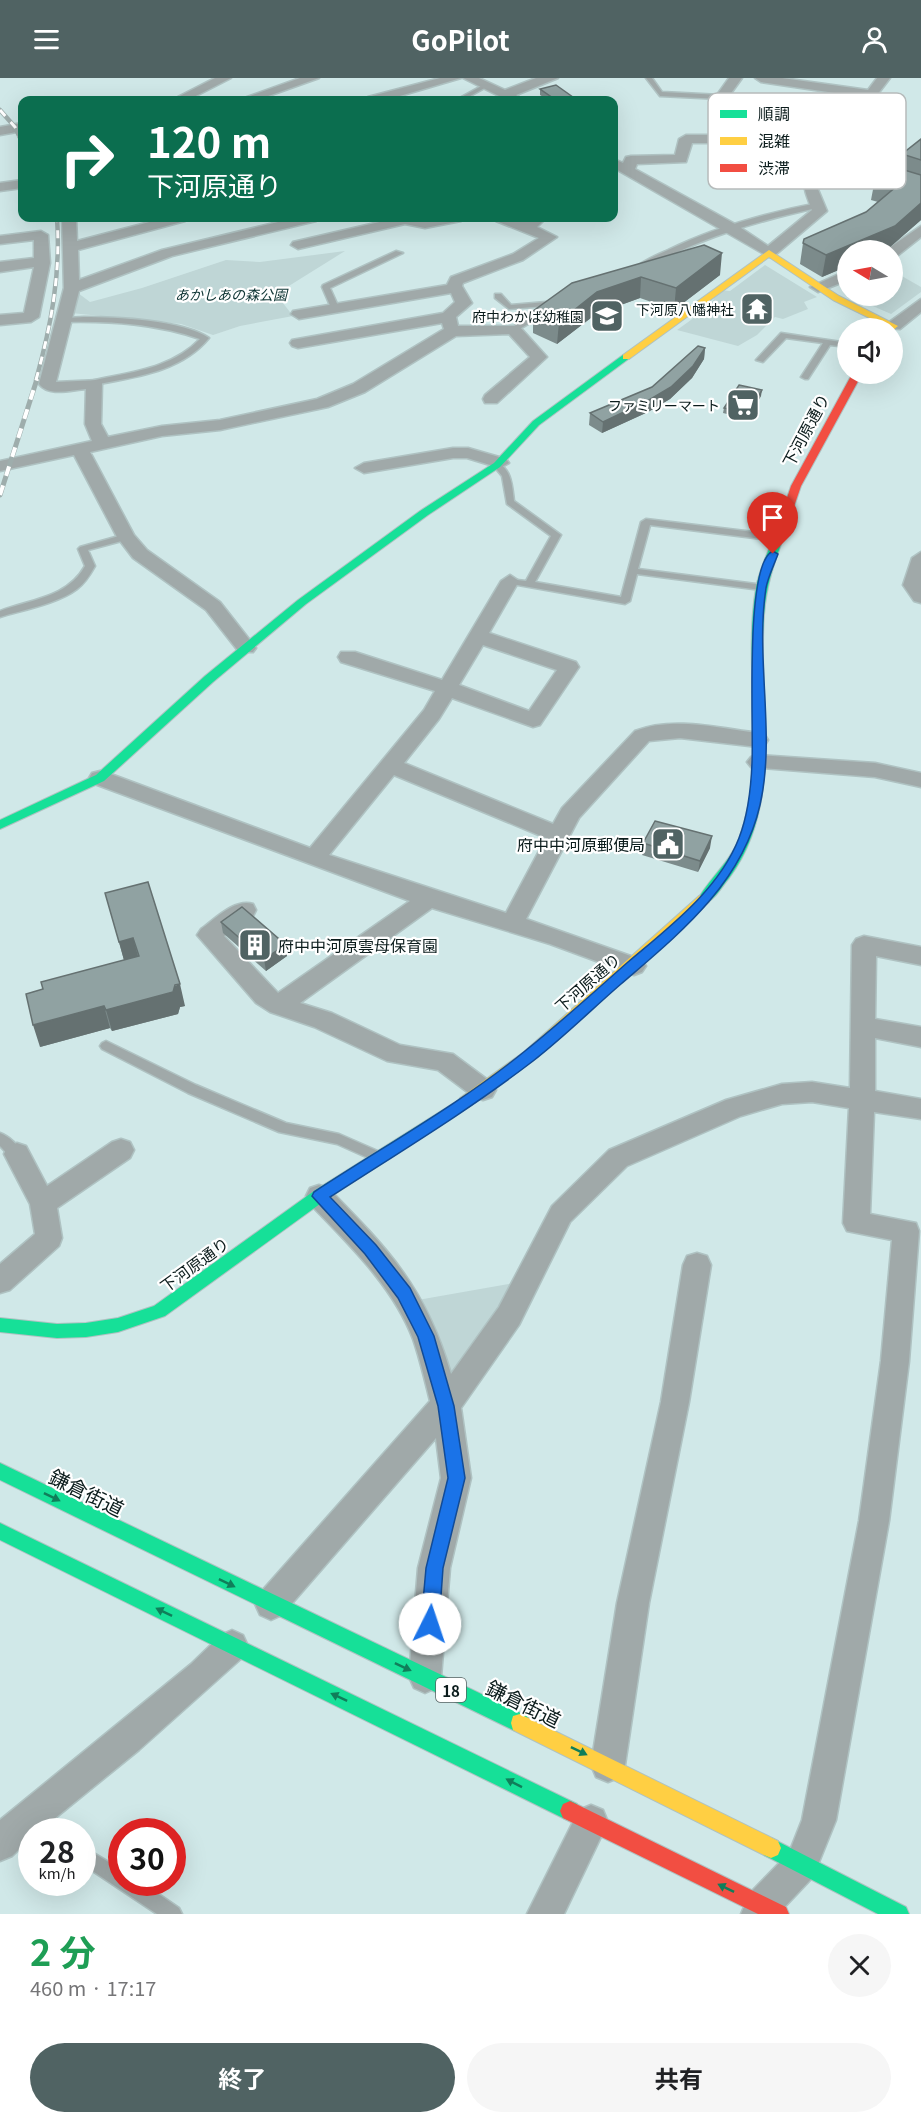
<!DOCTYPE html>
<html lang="ja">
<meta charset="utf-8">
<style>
:root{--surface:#fff;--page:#f6f6f6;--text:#202124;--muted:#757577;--accent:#506363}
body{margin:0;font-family:Georgia,"Noto Sans JP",serif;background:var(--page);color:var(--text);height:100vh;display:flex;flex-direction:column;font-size:22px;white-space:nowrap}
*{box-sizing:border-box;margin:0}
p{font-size:20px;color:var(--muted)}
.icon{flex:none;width:33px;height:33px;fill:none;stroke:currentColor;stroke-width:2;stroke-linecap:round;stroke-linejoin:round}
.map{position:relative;height:1836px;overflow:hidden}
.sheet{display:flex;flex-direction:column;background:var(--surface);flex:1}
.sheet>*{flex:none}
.hud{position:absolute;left:18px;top:18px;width:600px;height:126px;border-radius:12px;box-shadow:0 6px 24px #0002;background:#0b6e4f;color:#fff;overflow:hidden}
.needle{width:39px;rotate:280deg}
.buttons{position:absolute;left:837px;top:162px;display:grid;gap:12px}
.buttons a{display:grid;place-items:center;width:66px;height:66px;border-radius:50%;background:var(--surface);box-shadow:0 6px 24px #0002;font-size:30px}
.speed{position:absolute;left:18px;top:1740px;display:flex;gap:12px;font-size:30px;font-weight:700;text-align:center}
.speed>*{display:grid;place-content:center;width:78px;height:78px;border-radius:50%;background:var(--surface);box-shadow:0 6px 24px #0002;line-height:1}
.speed small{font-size:15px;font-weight:400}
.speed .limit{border:9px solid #d22;background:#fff;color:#111}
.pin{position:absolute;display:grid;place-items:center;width:51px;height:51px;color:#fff;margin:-62px -26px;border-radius:50% 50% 50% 0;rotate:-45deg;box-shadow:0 0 6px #0007}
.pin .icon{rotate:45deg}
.me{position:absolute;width:66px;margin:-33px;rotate:4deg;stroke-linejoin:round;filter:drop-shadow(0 0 4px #0008)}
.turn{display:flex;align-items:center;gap:21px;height:126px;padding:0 30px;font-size:27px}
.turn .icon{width:78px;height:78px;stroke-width:2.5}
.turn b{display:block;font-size:42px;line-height:51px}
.round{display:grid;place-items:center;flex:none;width:63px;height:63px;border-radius:32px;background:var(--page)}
.headline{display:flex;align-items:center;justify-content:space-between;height:102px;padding:0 30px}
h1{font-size:36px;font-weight:700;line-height:45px;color:#1e9e55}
.action{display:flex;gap:12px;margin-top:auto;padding:12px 30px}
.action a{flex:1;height:69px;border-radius:36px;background:var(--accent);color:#fff;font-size:24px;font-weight:700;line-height:69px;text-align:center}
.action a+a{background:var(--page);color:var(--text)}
header{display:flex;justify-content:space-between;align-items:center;height:78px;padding:0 30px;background:var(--accent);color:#fff;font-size:27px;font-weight:700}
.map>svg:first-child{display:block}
.green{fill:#bfd6d6}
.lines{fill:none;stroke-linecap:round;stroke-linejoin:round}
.lane-casing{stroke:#afc2c2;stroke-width:3}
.street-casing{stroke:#afc2c2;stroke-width:3}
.fast-casing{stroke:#afc2c2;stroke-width:2}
.slow-casing{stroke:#afc2c2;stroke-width:2}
.jam-casing{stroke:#afc2c2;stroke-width:2}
.lane{fill:#a0a9a9;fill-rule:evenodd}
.street{fill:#a0a9a9;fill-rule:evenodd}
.fast{fill:#16e098;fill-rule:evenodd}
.slow{fill:#ffcf43;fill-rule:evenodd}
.jam{fill:#f24e42;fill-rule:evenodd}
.rail-far1-casing{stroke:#9eadac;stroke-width:4.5}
.rail-casing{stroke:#9eadac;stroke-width:5}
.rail-far1{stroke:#fff;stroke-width:3;stroke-dasharray:8;stroke-linecap:butt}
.rail{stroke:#fff;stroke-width:4;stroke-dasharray:10;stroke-linecap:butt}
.wall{fill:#7c8b8b}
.shaded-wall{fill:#657171}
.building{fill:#90a2a2;stroke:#657171;stroke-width:1.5}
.oneway{fill:#107e5a}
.route{fill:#1a73e8;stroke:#114b97;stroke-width:1.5}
.labels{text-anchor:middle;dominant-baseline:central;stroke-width:4.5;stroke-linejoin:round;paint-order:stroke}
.far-park-label{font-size:14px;font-style:italic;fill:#0c3332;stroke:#fff}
.far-poi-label{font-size:14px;fill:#0b1c1c;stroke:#fff;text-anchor:end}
.shield{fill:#fff;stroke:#546060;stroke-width:1.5}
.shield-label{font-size:15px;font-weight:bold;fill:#0b1c1c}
.street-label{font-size:16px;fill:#0b1c1c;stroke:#fff}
.poi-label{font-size:16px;fill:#0b1c1c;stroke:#fff;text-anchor:end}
.near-street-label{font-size:20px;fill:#0b1c1c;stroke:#fff}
.key{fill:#fff;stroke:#b6bbbb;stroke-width:1.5}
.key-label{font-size:16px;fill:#0b1c1c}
</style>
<header><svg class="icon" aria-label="menu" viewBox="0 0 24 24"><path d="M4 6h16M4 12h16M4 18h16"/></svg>GoPilot<svg class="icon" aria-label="person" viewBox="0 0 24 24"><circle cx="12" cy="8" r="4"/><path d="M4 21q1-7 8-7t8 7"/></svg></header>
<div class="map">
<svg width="921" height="1836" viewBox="0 0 921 1836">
<rect width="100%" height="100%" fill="#d0e8e8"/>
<path class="green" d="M345,173L276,216L293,238L240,248L213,257L181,246L71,235L78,215L90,224L142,210L226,182L260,184Z
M765,187L817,219L804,224L808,231L783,241L775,239L757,257L738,268L677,252L709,229L719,212L730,213Z
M893,193L921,209V214L891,236L850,218H892Z
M520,1204L504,1237L442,1305L412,1223Z"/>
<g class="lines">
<defs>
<path id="lane" d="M646,0H652L662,14L721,17L724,19L721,21L660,18Z
M485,6L490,7L463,22H456Z
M749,93L810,97L813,99L810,101L747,96V94Z
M818,125H821V129C757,143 699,160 642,192L635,190C644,182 657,177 668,172C715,149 766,135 818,125Z
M396,173L403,175L330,210L339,230L332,232L322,209L323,207Z
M495,216H501L511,227L558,223L562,225L558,227L509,231L495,220Z
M544,231L551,233L516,253L509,251Z
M84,239C116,239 183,242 209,260C181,294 135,299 94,307H91V303C130,294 171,291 200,261C156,246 112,243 66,244L62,242L66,240Z
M781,255L848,265V269L830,267L808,301H805L801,299L823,265L786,260L763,284L756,282Z
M497,384C512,392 512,408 514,423L561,457L535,504L621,519L641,444L646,441L779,457L784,460L779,463L650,447L638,491L764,507L766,509L761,512L637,496L630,523L625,526L507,505V501L526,503L551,458L507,426L502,398L493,387Z
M126,456L131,459L129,461L88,472L95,488C90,497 85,505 77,511C59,525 23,532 0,539V533C31,521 67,520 85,488L78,471L80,469Z
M106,963L196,1007L286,1045L339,1056L380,1074L381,1078L380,1082L375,1083L337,1066L279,1054L188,1015L102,971L100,968L102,965Z
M0,1055C9,1058 19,1068 23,1076L22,1080C12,1083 6,1074 0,1068Z
M30,1733L54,1748L56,1754C43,1754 28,1757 21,1742L24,1736Z
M82,1768L122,1792V1804H141L179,1830L182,1836H157L82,1786Z"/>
<path id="street" d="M215,0H231L188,22H172Z
M300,0H319L257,22H239Z
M440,0H461L386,22H366L368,19Z
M463,0H479L505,12L536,0H558L516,17L523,22H507Z
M729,0H742L729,18L804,26L816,40L841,46L862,19L761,4L755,0H782L868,12L877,0H890L818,94L817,109L827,133L774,178L769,179L614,90V81L623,85L626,79L631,78L675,77L679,61L686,57H724L732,53L773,58L823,70L836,53L806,46L791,31L716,24L714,21ZM735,61L773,66L817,77C799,100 802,106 812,132L768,168L735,146L635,91L637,86L686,84L692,65H728Z
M22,45V53L0,57V49Z
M22,102V110L0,113V105Z
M62,140H76L77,163L165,140H187L185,143L78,172L79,202L162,172L295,140H318L316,143L172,178L79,213L56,304L100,302L102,305L101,346L108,359L162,348L220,342L317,321L353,306L444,251L442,245L298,270L292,268L290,265L292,262L443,235L455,224L451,215L299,241L291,236L293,233L447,207L451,199L513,176L539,160L496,143L494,140H513L524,144L531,140H546L537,149L557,159L523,182L463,205L462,208L472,225L456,239L458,248H519L547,279L497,325H485L483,321L485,317L530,279L509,256L456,258L365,314L328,329L220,352L162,358L90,374L134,457L147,472L220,524L256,570L253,574H239L206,532L133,480L117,459L74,377L0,393V383L92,363L85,346L86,311C71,312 49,319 39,306L64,210Z
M397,140H463L461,143L425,150L405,146L298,171L291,167L293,164Z
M921,148V159L897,178L892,179V172H886Z
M41,153L48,157L50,185L39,239L31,244L0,247V237L24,235L34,189L0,194V184L34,180V162L0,166V158Z
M848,192V202L818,214L810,209Z
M921,221V234L900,251L888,250V245Z
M453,370H468L506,381L509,385L500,390L467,380H453L364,395L355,390L364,385Z
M921,474V525L914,523L903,507L912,480Z
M510,497L519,503L489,555L576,584L579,589L540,647L533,649L452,620L439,641L404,685L553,746L562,730L635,653C673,638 718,650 758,655L765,657L768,662L765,667L758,669L680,660L649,663L579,740L526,841L642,882L646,888L642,894L634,897L550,866L432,830L300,925L332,935L400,967L453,976L492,1005L496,1012L492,1019L483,1022L474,1019L438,992L387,983L314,949L270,934L256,925L197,857L201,851C215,841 235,820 253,826L256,832L253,838L224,858L278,915L410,823L92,705L89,700L92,695L100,693L108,695L310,770L424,632L435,613L341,584L338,579L341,574H355L442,602L501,503ZM483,567L557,592L529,633L459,607ZM394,697L546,760L506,835L329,777Z
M758,677L875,685L921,695V709L875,699L751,689L747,684L751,679Z
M864,858L921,869V887L876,878L875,941L921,949V969L875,960V1013L921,1021V1041L874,1034L870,1136L916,1145L919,1153L909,1283L889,1443L836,1742L813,1799L778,1836H741L750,1815L789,1775L802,1742L859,1443L881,1283L892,1162L847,1153L843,1145L849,1030L812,1024L782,1026L741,1038L627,1088L570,1144L519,1247L461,1330L471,1400L450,1490L441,1599L436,1610L425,1615L414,1610L409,1599L418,1490L441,1400L436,1360L282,1537L271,1542L260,1537L255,1526L260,1515L430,1323C425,1303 420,1281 413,1261C393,1208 348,1166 310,1126L306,1118L310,1110L319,1107L328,1110C389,1172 426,1210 451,1296L499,1229L552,1128L609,1072L726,1022L782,1006L812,1004L850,1010L852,867L856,861Z
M121,1061L130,1064L134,1072L130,1080L57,1130L62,1160L59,1168L10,1212L0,1215V1186L35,1156L30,1126L4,1076L8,1068L17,1065L26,1068L47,1108L112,1064Z
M697,1175L707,1178L711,1187L689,1324L649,1525L625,1687L620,1699L608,1704L596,1699L591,1687L617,1525L661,1324L683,1187L687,1178Z
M232,1552L243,1557L248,1568L243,1579L139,1672L38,1754H32V1759L12,1778L0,1783V1742L191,1586L221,1557Z
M591,1727L603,1732L608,1744L564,1836H527L579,1732Z"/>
<path id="fast" d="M623,277L631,279L539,347L500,389L428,437L306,526L213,604L104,703L0,751V742L96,697L205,598L298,522L420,433L494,385L533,343Z
M779,455L784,458C774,485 766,508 764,537C757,625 786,723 729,800C722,808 714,823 704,826L698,821C710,800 730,784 739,761C769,680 742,593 756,510C759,492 768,475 774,458Z
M465,1018L470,1020L472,1024L470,1028L324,1123L165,1238L118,1254L86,1259L57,1260L0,1254V1240L57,1246L86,1245L118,1240L154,1228L314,1113Z
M0,1385L527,1638L529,1645L527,1652L520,1654L513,1652L0,1402Z
M0,1445L577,1726L580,1733L577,1740L570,1743L563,1740L0,1462Z
M771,1760L906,1829L909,1836H878L764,1777L761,1770L764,1763Z"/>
<path id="slow" d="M769,172L839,218L898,248L892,253V250H888V249L833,222L769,179L629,281H623V277Z
M704,816L709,818L710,821L709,824L534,982L470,1028L465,1030L460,1028L458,1024L460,1020L524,974L699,818Z
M520,1636L778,1763L781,1770L778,1777L771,1780L764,1777L513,1652L511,1645L513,1638Z"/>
<path id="jam" d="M852,296H862L801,408L784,458L779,461L775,460L774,458L791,408Z
M570,1723L786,1829L789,1836H758L563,1740L560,1733L563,1726Z"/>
</defs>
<use href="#lane" class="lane-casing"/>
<use href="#street" class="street-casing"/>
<use href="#fast" class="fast-casing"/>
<use href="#slow" class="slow-casing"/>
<use href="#jam" class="jam-casing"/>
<use href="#lane" class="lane"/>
<use href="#street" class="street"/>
<use href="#fast" class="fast"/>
<use href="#slow" class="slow"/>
<use href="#jam" class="jam"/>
<defs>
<path id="rail-far1" d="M0,32L15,49L22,64
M36,302C51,248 61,196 57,140"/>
<path id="rail" d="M0,417L37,301"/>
</defs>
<use href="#rail-far1" class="rail-far1-casing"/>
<use href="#rail" class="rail-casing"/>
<use href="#rail-far1" class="rail-far1"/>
<use href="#rail" class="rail"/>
</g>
<path class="wall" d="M540,11L577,22H548L540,17Z
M921,61V142L890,169L848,172V188L822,199L800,186L803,165L866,134L878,124L871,122L875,101L899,90L902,76Z
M704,167L720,197L674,232L640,220L596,236L557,266L533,255V233Z
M749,224L767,227L766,233L755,236L748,230Z
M705,270L704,281L692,300L670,321L648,334L602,355L589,347L590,335L652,309Z
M761,318L747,341L723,335L724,330Z
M643,765L710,770L698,794L642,777Z
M105,815L185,928L180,929L178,936L112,953L110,950L40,969L124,882Z
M221,844L286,867L287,878L266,893L223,855Z"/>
<path class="shaded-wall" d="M921,125V142L890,169L883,172H848V188L822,199L826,177Z
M722,175L720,197L674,232L676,210Z
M641,199L640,220L596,236L557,266L559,244L597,214Z
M767,227L766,233L755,236L756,230Z
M705,270L704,281L692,300L670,321L648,334L602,355L603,344L693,288Z
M762,312L761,318L747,341L748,335Z
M712,758L710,770L698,794L700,783Z
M133,860L139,882L125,886L119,864Z
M286,867L287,878L266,893L264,881Z
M180,906L185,928L180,929L178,936L112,953L106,932Z
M104,928L110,950L40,969L33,947Z"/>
<path class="building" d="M556,7L577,22H556L540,11Z
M921,61V82L902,76Z
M891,88L921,97V125L895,148L826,177L803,165L804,161L866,134L898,107L875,101Z
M704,167L722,175L676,210L641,199L597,214L559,244L533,233L572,205Z
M760,221L767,227L756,230L749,224Z
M698,268L705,270L693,288L671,309L649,322L603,344L590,335L652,309Z
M739,307L762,312L748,335L724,330Z
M655,743L712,758L700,783L643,765Z
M148,804L180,906L175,907L173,914L106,932L104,928L33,947L26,916L43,911L41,904L139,878L133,860L119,864L105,815Z
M242,829L286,867L264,881L221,844Z"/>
<defs><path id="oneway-solid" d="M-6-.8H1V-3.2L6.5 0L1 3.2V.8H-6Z" transform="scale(1.5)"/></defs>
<g class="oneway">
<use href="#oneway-solid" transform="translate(52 1419) rotate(26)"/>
<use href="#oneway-solid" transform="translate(227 1505) rotate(26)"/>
<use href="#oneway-solid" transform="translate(164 1534) rotate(-154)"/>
<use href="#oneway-solid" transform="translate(403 1589) rotate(25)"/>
<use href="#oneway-solid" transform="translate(339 1619) rotate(-155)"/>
<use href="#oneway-solid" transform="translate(579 1673) rotate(26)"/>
<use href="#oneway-solid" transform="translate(514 1705) rotate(-153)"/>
<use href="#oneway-solid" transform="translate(726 1810) rotate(-154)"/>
</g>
<path class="route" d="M773,473L778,476C774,487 768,499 766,510C755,581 776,657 760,727C742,806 680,855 621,906C592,931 564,959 533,983C468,1033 398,1075 330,1119L376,1167L410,1210L434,1258L454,1328L465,1400L443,1490L439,1546L437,1552L430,1555L424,1552L421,1546L426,1490L448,1400L438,1328L418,1259L398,1220L365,1176L312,1118L314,1114C384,1068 460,1026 525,973C560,945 594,914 628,884C668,850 719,812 739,760C748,737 751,710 752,685C754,652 744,484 773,473Z"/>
<defs>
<symbol id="temple-square" viewBox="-11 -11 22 22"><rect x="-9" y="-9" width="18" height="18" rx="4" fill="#506363" stroke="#fff"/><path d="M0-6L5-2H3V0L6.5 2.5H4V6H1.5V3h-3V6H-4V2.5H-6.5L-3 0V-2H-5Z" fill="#fff"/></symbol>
<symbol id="school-square" viewBox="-11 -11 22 22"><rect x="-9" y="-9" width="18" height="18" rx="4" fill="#506363" stroke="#fff"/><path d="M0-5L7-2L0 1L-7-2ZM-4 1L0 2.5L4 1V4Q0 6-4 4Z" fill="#fff"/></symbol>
<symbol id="supermarket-square" viewBox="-11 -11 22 22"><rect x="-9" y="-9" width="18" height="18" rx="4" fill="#506363" stroke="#fff"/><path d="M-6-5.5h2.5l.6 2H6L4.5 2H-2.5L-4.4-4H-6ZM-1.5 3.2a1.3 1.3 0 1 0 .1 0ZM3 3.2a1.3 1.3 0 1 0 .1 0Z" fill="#fff"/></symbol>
<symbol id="civic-square" viewBox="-11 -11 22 22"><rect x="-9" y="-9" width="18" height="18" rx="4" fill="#506363" stroke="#fff"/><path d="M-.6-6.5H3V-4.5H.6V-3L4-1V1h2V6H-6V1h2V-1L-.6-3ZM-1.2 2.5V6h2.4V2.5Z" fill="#fff"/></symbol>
<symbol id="building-square" viewBox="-11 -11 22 22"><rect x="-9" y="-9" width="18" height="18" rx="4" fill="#506363" stroke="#fff"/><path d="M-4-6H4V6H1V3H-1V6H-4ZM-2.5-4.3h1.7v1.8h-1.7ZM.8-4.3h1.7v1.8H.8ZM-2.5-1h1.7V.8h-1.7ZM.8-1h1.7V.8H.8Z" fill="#fff"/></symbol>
</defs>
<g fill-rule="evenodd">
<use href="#temple-square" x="738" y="212" width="38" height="38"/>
<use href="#school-square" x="588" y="219" width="38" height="38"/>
<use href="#supermarket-square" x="724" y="308" width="38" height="38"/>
<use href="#civic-square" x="649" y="747" width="38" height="38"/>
<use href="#building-square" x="236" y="848" width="38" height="38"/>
</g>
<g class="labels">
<g class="far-park-label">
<text x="231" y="216">あかしあの森公園</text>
</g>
<g class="far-poi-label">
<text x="734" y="231">下河原八幡神社</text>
<text x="584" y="238">府中わかば幼稚園</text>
<text x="720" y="327">ファミリーマート</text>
</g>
<rect class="shield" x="436" y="1600" width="30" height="24" rx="4.5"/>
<g class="shield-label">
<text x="451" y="1612">18</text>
</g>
<g class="street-label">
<text transform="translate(805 352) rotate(-62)">下河原通り</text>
<text transform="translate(587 904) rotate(-41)">下河原通り</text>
<text transform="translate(194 1186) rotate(-36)">下河原通り</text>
</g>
<g class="poi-label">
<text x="645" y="766">府中中河原郵便局</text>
<text x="278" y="867" text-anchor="start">府中中河原雲母保育園</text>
</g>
<g class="near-street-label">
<text transform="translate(87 1414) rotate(26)">鎌倉街道</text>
<text transform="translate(524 1625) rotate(26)">鎌倉街道</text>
</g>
</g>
<rect x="708" y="15" width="198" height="96" rx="9" class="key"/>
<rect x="720" y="32" width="27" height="8" fill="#16e098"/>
<rect x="720" y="59" width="27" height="8" fill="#ffcf43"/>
<rect x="720" y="86" width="27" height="8" fill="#f24e42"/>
<g class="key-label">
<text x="758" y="42">順調</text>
<text x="758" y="69">混雑</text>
<text x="758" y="96">渋滞</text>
</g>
</svg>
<div class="buttons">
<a><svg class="needle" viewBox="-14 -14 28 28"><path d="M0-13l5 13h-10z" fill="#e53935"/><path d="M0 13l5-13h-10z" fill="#757577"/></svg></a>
<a><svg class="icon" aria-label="sound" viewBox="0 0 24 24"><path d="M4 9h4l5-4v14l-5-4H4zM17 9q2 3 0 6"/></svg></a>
</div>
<div class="speed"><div>28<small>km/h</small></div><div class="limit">30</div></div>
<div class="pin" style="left:773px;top:476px;background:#d93025"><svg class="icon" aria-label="arrive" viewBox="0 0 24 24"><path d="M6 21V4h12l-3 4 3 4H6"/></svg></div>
<svg class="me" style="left:430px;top:1546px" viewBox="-20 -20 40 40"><circle r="19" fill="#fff"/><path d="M0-13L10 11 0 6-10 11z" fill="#1a73e8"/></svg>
<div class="hud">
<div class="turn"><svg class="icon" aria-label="right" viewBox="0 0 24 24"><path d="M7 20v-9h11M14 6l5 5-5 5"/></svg><div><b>120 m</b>下河原通り</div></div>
</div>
</div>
<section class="sheet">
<div class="headline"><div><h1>2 分</h1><p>460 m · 17:17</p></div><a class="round"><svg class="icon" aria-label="close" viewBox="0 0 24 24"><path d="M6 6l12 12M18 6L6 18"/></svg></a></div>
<div class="action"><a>終了</a><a>共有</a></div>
</section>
